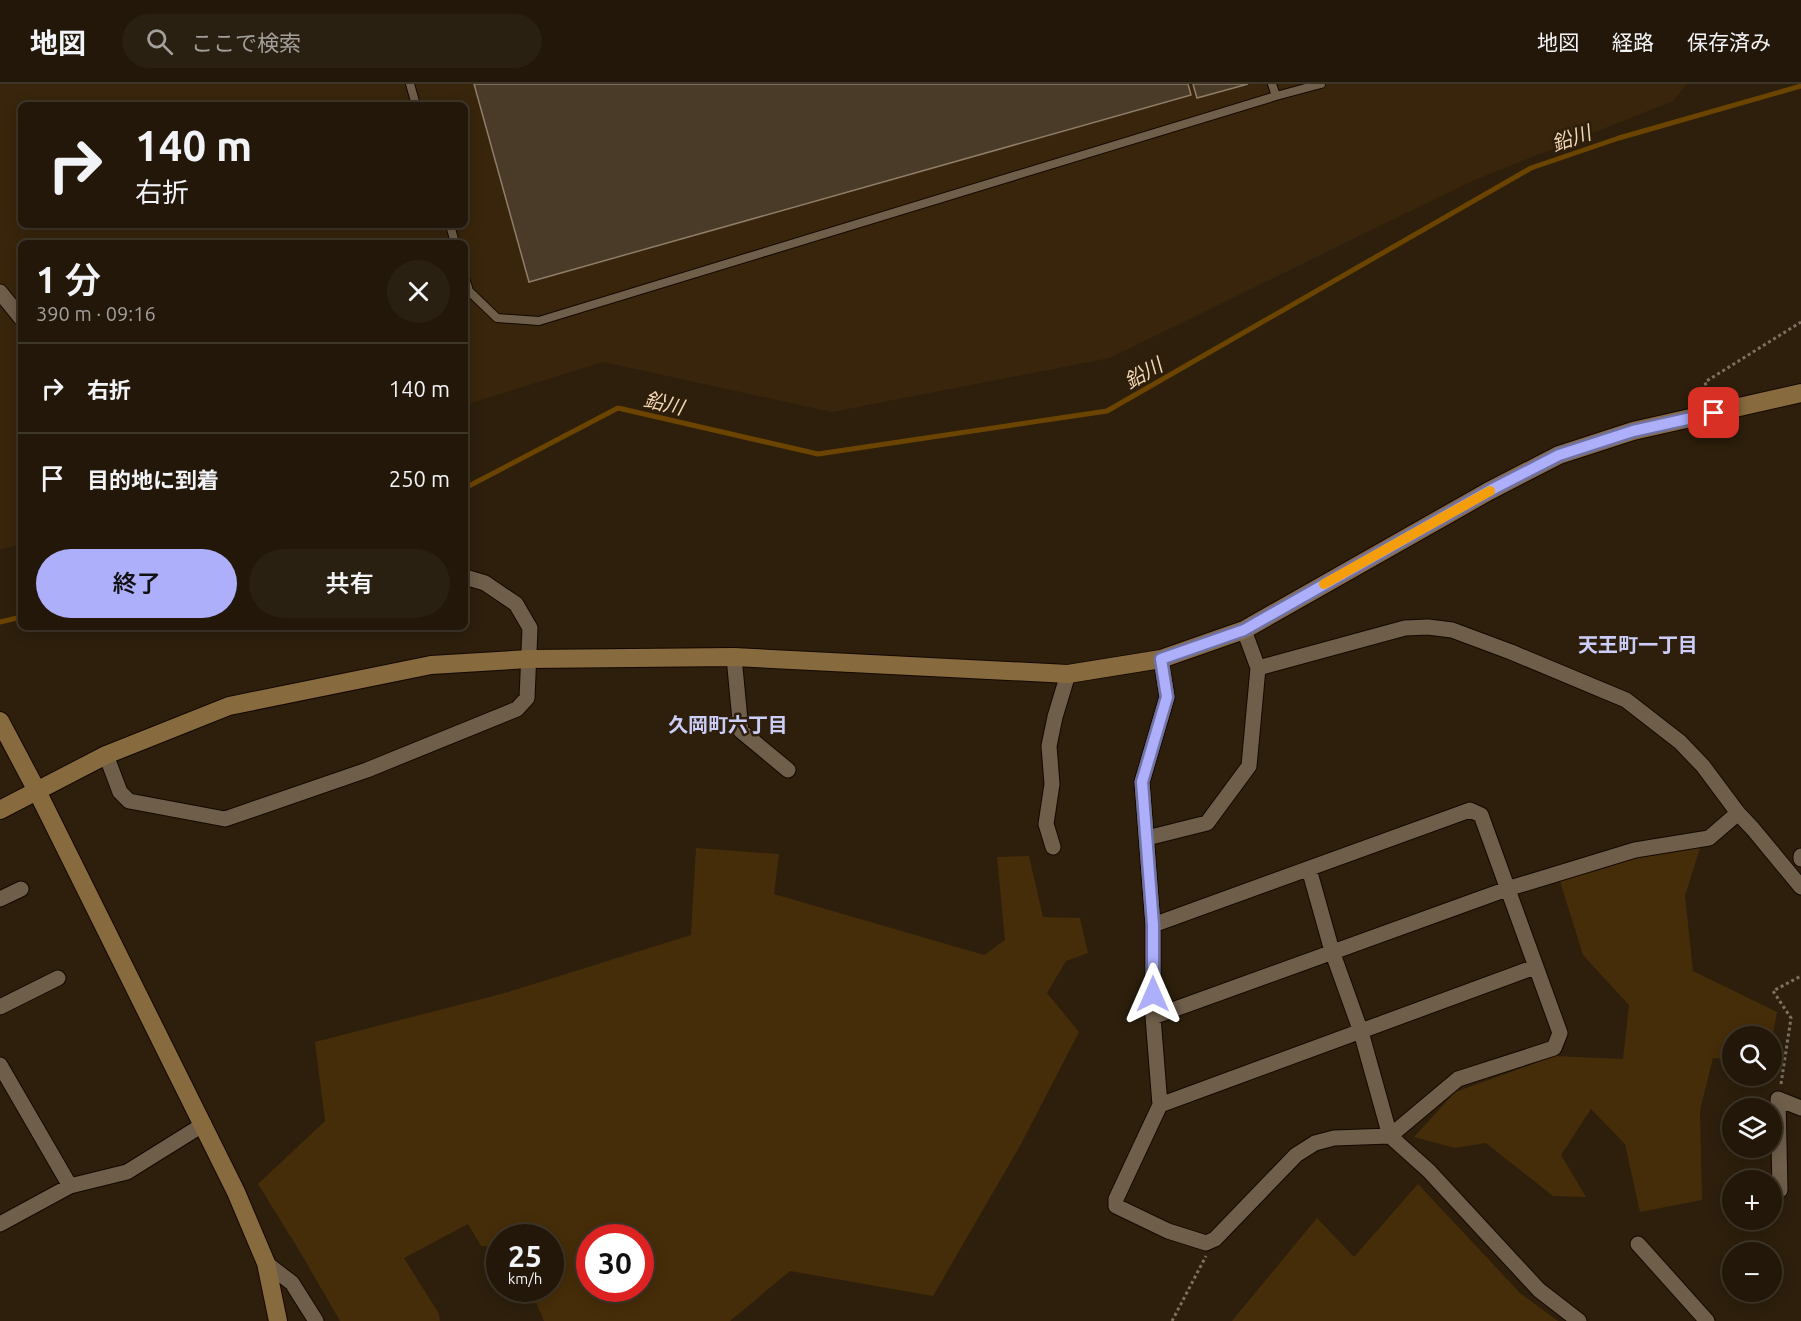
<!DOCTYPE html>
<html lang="ja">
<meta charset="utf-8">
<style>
:root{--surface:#221709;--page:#2a2012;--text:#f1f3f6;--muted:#a29f9c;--line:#3f362a;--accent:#adaffb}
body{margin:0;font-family:Ubuntu,"Noto Sans JP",sans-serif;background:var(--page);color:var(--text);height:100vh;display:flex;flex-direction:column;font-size:22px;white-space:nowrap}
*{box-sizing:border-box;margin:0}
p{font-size:20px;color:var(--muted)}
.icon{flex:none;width:33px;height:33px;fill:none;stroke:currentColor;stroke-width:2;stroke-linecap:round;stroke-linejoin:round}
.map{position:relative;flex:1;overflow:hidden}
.details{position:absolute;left:18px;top:156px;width:450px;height:390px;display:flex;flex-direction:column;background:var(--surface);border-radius:9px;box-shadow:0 3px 15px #0003,0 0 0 2px var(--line)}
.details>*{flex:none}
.banner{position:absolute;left:18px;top:18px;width:450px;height:126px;border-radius:9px;box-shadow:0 3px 15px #0003,0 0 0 2px var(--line);background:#221709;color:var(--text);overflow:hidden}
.controls{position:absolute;left:1722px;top:942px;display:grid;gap:12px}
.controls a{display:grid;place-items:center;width:60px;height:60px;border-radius:50%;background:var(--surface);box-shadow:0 3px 15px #0003,0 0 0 2px var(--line);font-size:30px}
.speed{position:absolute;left:486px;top:1140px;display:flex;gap:12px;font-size:30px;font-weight:700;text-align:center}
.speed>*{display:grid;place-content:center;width:78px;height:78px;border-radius:50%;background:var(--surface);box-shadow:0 3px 15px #0003,0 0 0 2px var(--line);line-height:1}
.speed small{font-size:15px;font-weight:400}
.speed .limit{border:9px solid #d22;background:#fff;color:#111}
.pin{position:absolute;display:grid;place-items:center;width:51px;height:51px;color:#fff;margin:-26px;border-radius:12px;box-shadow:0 3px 9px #0006}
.me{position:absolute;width:66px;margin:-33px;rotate:0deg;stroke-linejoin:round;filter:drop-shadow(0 0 4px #0008)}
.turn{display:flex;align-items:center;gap:21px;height:126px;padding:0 18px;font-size:27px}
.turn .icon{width:78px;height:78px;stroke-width:2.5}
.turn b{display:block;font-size:42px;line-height:51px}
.round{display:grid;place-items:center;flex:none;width:63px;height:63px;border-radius:32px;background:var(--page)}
.overview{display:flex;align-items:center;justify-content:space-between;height:102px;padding:0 18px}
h1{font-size:36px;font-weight:600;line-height:45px}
.action{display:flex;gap:12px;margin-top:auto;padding:12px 18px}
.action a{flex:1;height:69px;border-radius:36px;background:var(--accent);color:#111;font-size:24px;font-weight:600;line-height:69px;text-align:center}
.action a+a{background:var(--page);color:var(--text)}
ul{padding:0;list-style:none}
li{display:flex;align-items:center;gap:18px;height:90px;padding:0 18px;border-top:2px solid var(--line)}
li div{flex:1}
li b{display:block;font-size:22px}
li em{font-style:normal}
header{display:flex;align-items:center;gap:36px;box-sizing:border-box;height:84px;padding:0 30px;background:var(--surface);border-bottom:2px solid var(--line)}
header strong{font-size:28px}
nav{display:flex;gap:33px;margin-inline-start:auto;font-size:21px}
.search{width:420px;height:54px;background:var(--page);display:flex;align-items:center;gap:15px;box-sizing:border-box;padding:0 21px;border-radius:33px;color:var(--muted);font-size:22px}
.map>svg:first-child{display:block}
.built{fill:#38250c;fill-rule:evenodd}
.green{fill:#462d09;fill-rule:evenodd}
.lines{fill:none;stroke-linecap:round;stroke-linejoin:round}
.stream{stroke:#6b4400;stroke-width:5}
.building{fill:#4a3b28;stroke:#8e7d68;stroke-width:1.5}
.lane-casing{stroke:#140800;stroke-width:10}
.street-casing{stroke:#140800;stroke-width:17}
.secondary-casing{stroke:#140800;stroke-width:20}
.path{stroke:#7d7162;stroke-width:3;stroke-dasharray:3 3;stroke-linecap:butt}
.lane{stroke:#6e5e4a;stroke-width:8}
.street{stroke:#6e5e4a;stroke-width:15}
.secondary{stroke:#886a3f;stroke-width:18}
.route-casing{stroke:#7072a3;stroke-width:15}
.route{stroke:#adaffb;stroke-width:10}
.slow{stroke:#f59e0b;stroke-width:10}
.labels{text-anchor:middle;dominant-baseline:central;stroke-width:5;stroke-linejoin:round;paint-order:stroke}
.water-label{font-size:20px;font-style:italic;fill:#f6d8b5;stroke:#2d1f0c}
.neighbourhood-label{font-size:20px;font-weight:bold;fill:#cccef9;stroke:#2d1f0c}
</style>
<header>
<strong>地図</strong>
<div class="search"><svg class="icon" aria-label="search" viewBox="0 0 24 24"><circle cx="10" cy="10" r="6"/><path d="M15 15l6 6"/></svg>ここで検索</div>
<nav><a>地図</a><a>経路</a><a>保存済み</a></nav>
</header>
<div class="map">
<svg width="1801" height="1237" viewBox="0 0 1801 1237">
<rect width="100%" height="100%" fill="#2d1f0c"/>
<path class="built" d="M0,0H1687L1673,17L1472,97L1110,274L832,328L603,278L465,321V159H21V460L0,466ZM21,21H465V141H21Z"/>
<path class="green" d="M696,764L779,770L774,810L984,871L1005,856L997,773L1029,772L1043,833L1080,834L1088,869L1066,877L1047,909L1079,948L1021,1060L933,1212L790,1187L730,1237H544L532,1209L533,1205L550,1204V1154H500L499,1163L481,1162L468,1140L404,1174L439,1230L440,1237H340L299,1166L258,1100L325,1037L315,958L505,909L691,851ZM590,1154H640V1204H590Z
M1700,764L1685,812L1693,887L1777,928L1772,954L1732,952V976L1713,974L1700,1026L1702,1116L1640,1128L1625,1060L1591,1025L1561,1071L1586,1113L1553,1112L1486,1059L1455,1064L1414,1053L1455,1008L1555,972L1623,975L1629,921L1583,871L1559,794L1639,768Z
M1418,1100L1520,1209L1558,1237H1232L1317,1134L1354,1173Z"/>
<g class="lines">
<path class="stream" d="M465,404L618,324L818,370L1107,327L1531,84L1619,54L1801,2
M0,538L21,533"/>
</g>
<path class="building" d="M474,0H1188L1191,11L529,198Z
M1193,0H1248L1197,14Z"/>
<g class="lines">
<defs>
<path id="lane" d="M410,0L416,21
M1272,0L1276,12
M450,141L455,159
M465,194L469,207L497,234L539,237L1276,12L1321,0"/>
<path id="street" d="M0,208L21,234
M1244,546L1258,584L1405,544L1428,543L1452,546L1511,568L1626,616L1680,658L1703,682L1738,729L1753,745L1801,803
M734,573L741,647L788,686
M106,671L120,708L129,717L225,735L367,686L517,625L527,614L530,544L516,520L485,499L465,493
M1147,754L1207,739L1249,682L1258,584
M1053,763L1046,740L1052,700L1049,662L1055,633L1068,590
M1801,772V775
M1309,785L1332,867L1361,948L1390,1052L1429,1087L1539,1206L1579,1237
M0,815L21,805
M1153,841L1470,726L1481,731L1560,949L1554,964L1458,995L1390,1052L1334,1054L1315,1059L1296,1071L1215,1155L1206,1159L1168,1147L1116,1122V1115L1160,1021L1153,933V841L1142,698L1167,613L1161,575
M0,923L58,894
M1153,933L1507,805L1635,766L1709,754L1738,729
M0,981L70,1102
M1160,1021L1535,883
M1772,1107L1780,1106L1778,1015L1801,1024
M0,1140L70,1102L127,1088L204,1040
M1638,1160L1707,1237
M266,1179L292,1199L316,1237"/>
<path id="secondary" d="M0,637L37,707L236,1108L266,1179L278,1237
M0,726L106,671L229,622L431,581L529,575L734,573L1068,590L1161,575L1244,546L1489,407L1559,371L1633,347L1801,309"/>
</defs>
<use href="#lane" class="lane-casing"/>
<use href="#street" class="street-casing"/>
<use href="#secondary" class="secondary-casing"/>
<path class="path" d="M1709,313L1705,298L1801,238
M1781,1000L1791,934L1773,907L1801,892
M1172,1237L1206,1172"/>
<use href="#lane" class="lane"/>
<use href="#street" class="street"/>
<use href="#secondary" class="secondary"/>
</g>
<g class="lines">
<defs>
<path id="route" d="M1153,910V841L1142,698L1167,613L1161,575L1244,546L1489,407L1559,371L1633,347L1714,329"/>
</defs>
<use href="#route" class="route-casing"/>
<use href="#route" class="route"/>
<path class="slow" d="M1324,500L1490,407"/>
</g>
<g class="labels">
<g class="water-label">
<text transform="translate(1571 54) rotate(-19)">鉛川</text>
<text transform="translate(1143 289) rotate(-30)">鉛川</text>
<text transform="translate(664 319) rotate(13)">鉛川</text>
</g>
<g class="neighbourhood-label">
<text x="1638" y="560">天王町一丁目</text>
<text x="728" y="640">久岡町六丁目</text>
</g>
</g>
</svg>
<div class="controls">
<a><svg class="icon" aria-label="search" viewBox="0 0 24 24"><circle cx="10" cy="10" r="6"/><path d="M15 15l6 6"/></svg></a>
<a><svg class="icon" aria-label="layers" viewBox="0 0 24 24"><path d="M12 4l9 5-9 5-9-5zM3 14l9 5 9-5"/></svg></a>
<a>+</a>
<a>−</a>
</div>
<div class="speed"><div>25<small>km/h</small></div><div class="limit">30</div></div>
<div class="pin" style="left:1714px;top:329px;background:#d93025"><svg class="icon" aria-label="arrive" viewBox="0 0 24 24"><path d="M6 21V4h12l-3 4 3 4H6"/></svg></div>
<svg class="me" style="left:1153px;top:910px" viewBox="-20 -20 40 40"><path d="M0-17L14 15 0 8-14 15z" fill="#adaffb" stroke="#fff" stroke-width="4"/></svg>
<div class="banner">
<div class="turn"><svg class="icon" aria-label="right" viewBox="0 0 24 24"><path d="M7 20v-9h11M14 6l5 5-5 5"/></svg><div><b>140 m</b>右折</div></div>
</div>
<section class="details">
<div class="overview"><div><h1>1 分</h1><p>390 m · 09:16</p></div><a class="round"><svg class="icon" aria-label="close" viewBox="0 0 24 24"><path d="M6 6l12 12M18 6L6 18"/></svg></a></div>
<ul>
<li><svg class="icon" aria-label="right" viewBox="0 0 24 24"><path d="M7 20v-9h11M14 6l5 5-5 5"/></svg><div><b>右折</b></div><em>140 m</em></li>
<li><svg class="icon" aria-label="arrive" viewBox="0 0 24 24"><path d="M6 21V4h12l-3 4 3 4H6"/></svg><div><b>目的地に到着</b></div><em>250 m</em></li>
</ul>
<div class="action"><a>終了</a><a>共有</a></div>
</section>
</div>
